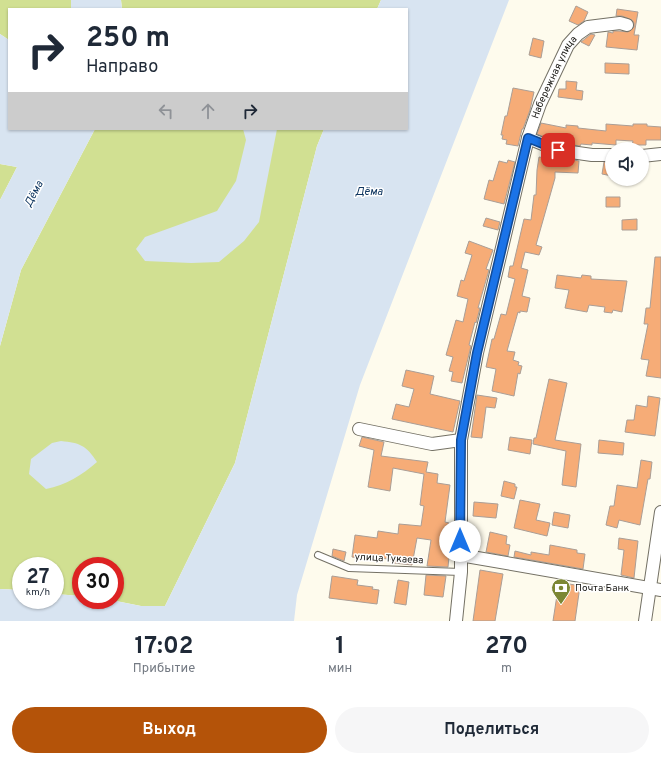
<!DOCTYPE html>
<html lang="ru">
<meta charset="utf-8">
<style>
:root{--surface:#fff;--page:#f6f6f7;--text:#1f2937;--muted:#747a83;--accent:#b45309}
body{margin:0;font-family:Overpass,sans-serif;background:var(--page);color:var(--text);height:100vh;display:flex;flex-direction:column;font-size:15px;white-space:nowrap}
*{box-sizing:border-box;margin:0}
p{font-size:13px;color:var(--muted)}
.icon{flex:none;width:22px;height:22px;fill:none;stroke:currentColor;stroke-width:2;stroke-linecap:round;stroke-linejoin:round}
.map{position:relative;height:621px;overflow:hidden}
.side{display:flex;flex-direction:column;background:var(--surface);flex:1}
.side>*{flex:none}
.hud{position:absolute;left:8px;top:8px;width:400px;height:122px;border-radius:0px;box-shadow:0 1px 3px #0004;background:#fff;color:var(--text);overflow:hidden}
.fabs{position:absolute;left:605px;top:142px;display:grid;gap:8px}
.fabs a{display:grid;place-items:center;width:44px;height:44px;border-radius:50%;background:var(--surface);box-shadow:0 1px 3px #0004;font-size:20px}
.speed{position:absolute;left:12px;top:557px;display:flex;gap:8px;font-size:20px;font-weight:700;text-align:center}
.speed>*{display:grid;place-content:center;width:52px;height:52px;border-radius:50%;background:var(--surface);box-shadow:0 1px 3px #0004;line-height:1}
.speed small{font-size:10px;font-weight:400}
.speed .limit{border:6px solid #d22;background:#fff;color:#111}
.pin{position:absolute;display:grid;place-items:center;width:34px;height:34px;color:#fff;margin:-17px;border-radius:8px;box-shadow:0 2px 6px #0006}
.me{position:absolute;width:44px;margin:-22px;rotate:0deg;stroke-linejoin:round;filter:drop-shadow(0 0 3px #0008)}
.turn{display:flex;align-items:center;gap:14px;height:84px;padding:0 12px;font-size:18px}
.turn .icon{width:52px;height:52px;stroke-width:2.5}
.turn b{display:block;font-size:28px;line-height:34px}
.lanes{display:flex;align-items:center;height:38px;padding:0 12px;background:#0003;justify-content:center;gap:20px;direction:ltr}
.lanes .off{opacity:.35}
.eta{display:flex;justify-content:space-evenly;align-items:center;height:68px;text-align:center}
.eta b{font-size:24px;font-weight:700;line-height:28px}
.primary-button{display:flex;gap:8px;margin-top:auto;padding:8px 12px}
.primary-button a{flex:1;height:46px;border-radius:24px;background:var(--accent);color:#fff;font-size:16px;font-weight:700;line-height:46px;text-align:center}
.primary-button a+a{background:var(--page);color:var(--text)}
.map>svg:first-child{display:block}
.green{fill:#d1e092}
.water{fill:#d8e4f1}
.building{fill:#f6ac77;stroke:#aa9e96}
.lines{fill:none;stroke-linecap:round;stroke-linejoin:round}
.lane-casing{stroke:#747165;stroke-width:8}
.street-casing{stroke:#747165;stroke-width:14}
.lane{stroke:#fff;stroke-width:6}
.street{stroke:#fff;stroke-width:12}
.route-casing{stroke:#114b97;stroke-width:10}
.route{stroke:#1a73e8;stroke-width:7}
.labels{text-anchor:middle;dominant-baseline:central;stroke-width:3;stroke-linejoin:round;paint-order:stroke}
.street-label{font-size:10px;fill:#181713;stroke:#fff}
.poi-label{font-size:10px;fill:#181713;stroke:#fff;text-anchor:start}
.water-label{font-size:11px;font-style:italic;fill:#103761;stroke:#fff}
</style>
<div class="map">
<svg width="661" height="621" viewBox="0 0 661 621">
<rect width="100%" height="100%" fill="#fefbed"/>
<path class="green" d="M0,0H71V9H9V40L0,34Z
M121,0H381L377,9H122Z
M95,129H324L317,146L235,463L165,606H141L111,600H115V566H81V596L55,594V566H21V590L0,589V346L21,270Z
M0,164L17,167L0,200Z"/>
<path class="water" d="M71,0H121L122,9H71Z
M381,0H509L360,385L297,595L294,621H0V589L21,590V600H55V594L81,596V600H111L141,606H165L235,463L317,146L324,129H407V9H377Z
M0,34L9,40V129H95L21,270L0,346V200L17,167L0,164Z
M243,129H277L259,222L244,241L219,262L191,263L145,261L136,249L145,237L217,211L236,181L246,140Z
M61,441C80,443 86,445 97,462C82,475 66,485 46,489L29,474L31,459L52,443Z"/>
<path class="building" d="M576,6L588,12L584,21L578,25L569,21Z
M617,9L638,12L634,35H639L637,50L606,47L608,32L613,33V31H619L628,32L634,27V23L632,20L622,16H616Z
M591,34L595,35L589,46L581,42Z
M533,38L544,41L541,58L529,55Z
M605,63L629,64V74L605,73Z
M566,81L577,82L576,90L583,91L582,100L558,97L559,89H566Z
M513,88L534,92L530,110L523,129H522L518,146L506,144L507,140L502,139L503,135H501L505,116H507Z
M541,123L566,128V125L578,126V128L606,131V124L633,126V124H647V126L661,127V140H646V145H632L633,141L616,140V145L592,143V145L581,144L580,146L559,143L537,134Z
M539,157L569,162V159L579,161L578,173L555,172V178L536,245L542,247L539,255L525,252L521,268L528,270L522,296L530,298L527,312L520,311V313L518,312L507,351L515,352L513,360L519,362L518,365L522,366L520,374L518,373L514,396L492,391L496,369L486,367L492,339H494L501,314L506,315L515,279L508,277L510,266H513L524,219L531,220L534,195H536L537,170Z
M508,160L515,162L504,204L484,199L489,180L493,181L499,161L507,163Z
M604,162L612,163V176L602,174Z
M606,197H620V207H606Z
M486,218L500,222L498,230L483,226Z
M637,219V230H622V220Z
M469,241L493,250L486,269L489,270L478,308H480L476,323L475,322L469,345L471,346L462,383L451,381L453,372L449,371L453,357L446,355L456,320L463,322L468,299L457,296L461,280L464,281L472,255L465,253Z
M655,257H661V378L646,376L649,360L641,359L648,324H644L646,308H650Z
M557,275L581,278L582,275L591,276V279L627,281L622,312L613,310L612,313L604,312L605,307L589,305L587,312L565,308L569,290L555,288Z
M406,370L434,376L430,394L460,401L453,432L392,419L396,404L409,407L414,389L402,386Z
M549,379L567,383L555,440L581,444L576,487L562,485L566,451L533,444L534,438H536Z
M477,395L497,398L495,408L486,407L482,438L471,437Z
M648,396L660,398L655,436L625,432L627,420H634L636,405L647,407Z
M362,437L384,442L381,456L428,462L426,472L438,474L437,483L450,485L445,522L449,523L445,546L450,547L448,567L427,566L431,540L417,538L412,565L394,563L395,560L365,556V559L352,557L355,535L377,538L378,531L398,534L399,524L421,526L424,506L420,505L424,474L393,468L390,491L368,487L374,450L359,446Z
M510,437L532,440L530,454L508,450Z
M599,440L624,443L623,455L598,453Z
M641,460L652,462L650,479H648L640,525L619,520L617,528L606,525L610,506H614L617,485L637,488Z
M504,481L515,484V487H517L514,499L501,496Z
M520,500L540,504L536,520L550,523L547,536L514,528Z
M474,502L498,504L496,518L473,516Z
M554,512L570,515L568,528L552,525Z
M490,532L507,536L506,544L510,545L508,556L486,552Z
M619,538L638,541L634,578L621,575L624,550L618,549Z
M550,545L577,550V553L585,554L583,569L514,557L515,551L531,555V552L549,555Z
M333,549L346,552L344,561L332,556Z
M480,570L503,574L495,621H473Z
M426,575L446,576L443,597L424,595Z
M332,576L358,580L357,585L373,587L372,589L379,590L377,604L329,598Z
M398,580L409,582L406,605L394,603Z
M559,582L580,586L575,621H553Z"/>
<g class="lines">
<defs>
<path id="lane" d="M318,555L349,568L461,572"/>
<g id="street">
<path d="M528,138L557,150L592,155H612"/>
<path d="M642,156L661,154"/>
<path d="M359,429L432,444L461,440"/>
<path d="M460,555L661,590"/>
<path id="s1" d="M456,621L461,572V440L477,353L528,138L540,104L568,45L578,34L588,27L620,23L627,25"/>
<path d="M645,621L661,512"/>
</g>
</defs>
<use href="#lane" class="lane-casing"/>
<use href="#street" class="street-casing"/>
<use href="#lane" class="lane"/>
<use href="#street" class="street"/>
</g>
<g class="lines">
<defs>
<path id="route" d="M460,541L461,440L477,353L528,138L558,150"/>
</defs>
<use href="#route" class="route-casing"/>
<use href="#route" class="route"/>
</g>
<defs>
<symbol id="bank-pin" viewBox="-11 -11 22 30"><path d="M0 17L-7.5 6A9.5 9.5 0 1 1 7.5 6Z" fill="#7c8734" stroke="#fff"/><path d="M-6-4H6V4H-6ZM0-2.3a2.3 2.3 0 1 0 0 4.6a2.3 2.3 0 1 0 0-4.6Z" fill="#fff"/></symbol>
</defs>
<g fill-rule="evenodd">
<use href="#bank-pin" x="550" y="577" width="22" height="30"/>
</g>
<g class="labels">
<g class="street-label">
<text stroke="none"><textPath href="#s1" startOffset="557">Набережная улица</textPath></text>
<text transform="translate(389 559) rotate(3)">улица Тукаева</text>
</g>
<g class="poi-label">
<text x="575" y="588">Почта Банк</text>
</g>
<g class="water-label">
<text x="369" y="192">Дёма</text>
<text transform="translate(34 194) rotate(-62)">Дёма</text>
</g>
</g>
</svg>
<div class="fabs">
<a><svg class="icon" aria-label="sound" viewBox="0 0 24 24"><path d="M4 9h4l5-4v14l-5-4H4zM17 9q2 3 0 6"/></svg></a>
</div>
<div class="speed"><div>27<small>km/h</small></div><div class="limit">30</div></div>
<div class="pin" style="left:558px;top:150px;background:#d93025"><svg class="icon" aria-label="arrive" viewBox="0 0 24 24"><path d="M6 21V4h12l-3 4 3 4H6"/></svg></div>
<svg class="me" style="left:460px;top:541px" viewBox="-20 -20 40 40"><circle r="19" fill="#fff"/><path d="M0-13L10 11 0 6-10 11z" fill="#1a73e8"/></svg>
<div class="hud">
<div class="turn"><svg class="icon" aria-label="right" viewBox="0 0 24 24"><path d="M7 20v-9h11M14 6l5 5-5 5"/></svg><div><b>250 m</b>Направо</div></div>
<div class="lanes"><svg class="icon off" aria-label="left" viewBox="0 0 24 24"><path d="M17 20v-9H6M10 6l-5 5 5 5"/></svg><svg class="icon off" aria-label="ahead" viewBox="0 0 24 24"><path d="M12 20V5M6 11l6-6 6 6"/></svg><svg class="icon" aria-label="right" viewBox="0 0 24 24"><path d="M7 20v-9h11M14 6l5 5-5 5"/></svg></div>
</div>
</div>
<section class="side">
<div class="eta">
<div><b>17:02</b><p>Прибытие</p></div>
<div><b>1</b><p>мин</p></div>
<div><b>270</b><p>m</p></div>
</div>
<div class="primary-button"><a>Выход</a><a>Поделиться</a></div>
</section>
